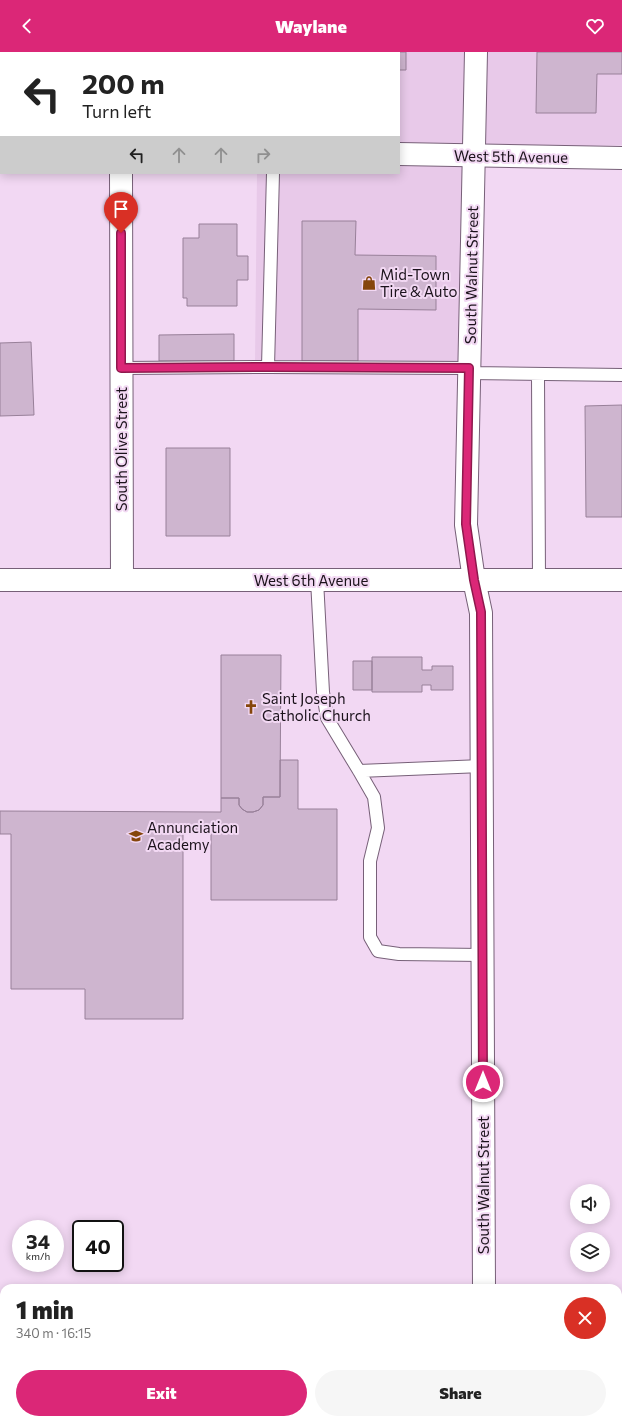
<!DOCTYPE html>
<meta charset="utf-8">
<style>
:root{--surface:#fff;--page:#f6f6f6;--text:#222;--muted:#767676;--accent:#db2777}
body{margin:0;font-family:Commissioner,sans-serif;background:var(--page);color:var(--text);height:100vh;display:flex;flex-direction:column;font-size:15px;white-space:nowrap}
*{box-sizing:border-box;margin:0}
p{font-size:13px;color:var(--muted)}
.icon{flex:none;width:22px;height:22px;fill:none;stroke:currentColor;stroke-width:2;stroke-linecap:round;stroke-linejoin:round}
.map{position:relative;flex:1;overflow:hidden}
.sheet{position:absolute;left:0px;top:1232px;width:622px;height:140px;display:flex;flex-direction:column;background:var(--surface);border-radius:12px 12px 0 0;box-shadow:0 2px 10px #0003}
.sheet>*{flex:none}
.top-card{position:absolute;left:0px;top:0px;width:400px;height:122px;box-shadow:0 2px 10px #0003;background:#fff;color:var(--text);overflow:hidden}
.tools{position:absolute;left:570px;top:1132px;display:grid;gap:8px}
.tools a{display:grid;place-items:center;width:40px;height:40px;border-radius:50%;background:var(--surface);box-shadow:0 2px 10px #0003;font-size:20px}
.speed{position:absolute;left:12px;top:1168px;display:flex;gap:8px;font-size:20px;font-weight:700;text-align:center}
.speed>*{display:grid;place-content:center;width:52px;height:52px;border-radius:50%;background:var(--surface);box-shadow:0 2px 10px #0003;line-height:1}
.speed small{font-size:10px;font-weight:400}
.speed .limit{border:2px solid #111;border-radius:6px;background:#fff;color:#111}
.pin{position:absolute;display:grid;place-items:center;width:34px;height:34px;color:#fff;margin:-41px -17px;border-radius:50% 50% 50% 0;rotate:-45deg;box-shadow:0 0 4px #0007}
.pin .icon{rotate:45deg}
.me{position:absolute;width:44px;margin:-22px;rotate:0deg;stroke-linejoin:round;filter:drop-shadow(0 0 3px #0008)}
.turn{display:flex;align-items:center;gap:14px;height:84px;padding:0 16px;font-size:18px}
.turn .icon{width:52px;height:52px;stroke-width:2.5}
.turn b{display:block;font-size:28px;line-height:34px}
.lanes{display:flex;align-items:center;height:38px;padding:0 16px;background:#0003;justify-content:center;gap:20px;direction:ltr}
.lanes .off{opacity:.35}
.round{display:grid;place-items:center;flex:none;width:42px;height:42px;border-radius:21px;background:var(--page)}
.summary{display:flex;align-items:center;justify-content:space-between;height:68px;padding:0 16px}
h1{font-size:24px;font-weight:800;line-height:30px}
.action{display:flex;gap:8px;margin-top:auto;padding:8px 16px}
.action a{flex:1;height:46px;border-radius:24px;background:var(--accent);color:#fff;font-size:16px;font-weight:800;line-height:46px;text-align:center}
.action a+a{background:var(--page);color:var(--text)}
header{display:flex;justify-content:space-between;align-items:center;height:52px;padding:0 16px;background:var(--accent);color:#fff;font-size:18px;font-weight:800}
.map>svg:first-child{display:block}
.built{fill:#e8c9e9}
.building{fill:#ceb5cf;stroke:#988099}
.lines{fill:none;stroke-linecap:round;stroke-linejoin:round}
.service-casing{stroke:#776078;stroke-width:14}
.minor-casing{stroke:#776078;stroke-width:24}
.tertiary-casing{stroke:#776078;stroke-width:24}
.secondary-casing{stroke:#776078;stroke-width:24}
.service{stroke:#fff;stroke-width:12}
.minor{stroke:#fff;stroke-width:22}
.tertiary{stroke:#fff;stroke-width:22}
.secondary{stroke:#fff;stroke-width:22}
.route-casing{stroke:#8e194d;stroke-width:10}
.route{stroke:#db2777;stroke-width:7}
.labels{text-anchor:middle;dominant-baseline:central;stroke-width:4;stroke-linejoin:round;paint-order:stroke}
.street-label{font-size:15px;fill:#1b121b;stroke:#f2d8f3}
.poi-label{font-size:15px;fill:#1b121b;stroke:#f2d8f3;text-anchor:start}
</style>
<header><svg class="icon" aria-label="back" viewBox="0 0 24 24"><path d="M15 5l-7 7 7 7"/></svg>Waylane<svg class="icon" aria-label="heart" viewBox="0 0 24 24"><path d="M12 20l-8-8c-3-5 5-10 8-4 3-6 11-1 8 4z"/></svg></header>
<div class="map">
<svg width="622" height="1372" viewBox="0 0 622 1372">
<rect width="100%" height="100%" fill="#f2d8f3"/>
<path class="built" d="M132,0H622V93L470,97L464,312L255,311L257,121H399V1Z"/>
<path class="building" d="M360,0H406V18H399V1H360Z
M537,0H622V22H597L596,61H536Z
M302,169H356L355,203L436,204V258L358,257V309H302Z
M199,172H237V204H248V228H237V254H187V246H183V186H199Z
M234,282V309H159V283Z
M31,290L34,363L0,364V291Z
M622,353V465H586L585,354Z
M166,396H230V484H166Z
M221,603H281L280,745H263V753L259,758L253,760H247L242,757L239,753V746H221Z
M372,605H422V618H432V614H453V638H431V633H422V640H372Z
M353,609H372V638H353Z
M280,708H298V757H337V848H211V777H183V967H85V937H11V782H0V759L221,760V746H239V753L242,757L247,760H253L259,758L263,753V745H280Z"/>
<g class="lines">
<defs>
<path id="service" d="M268,315L273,121
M121,316L268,315L469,316
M469,321L622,323
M538,323L539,528
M317,528L323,640L327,666L359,719L374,745L378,776L370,809V885L378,899L399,902L482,903
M359,719L482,714"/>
<path id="minor" d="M122,1V0
M121,121L122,528"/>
<path id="tertiary" d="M476,0L466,473L474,528L481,561L484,1236
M618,1351H622
M0,1354H4
M484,1372V1368"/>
<path id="secondary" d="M0,99H1
M399,102L622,106
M0,528H622"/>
</defs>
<use href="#service" class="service-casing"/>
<use href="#minor" class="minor-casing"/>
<use href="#tertiary" class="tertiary-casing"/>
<use href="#secondary" class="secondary-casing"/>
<use href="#service" class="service"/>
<use href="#minor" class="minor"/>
<use href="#tertiary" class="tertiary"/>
<use href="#secondary" class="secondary"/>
</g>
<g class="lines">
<defs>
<path id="route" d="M121,181V316L268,315L469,316L466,472L474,528L481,560L483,1030"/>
</defs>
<use href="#route" class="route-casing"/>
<use href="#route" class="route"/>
</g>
<defs>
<symbol id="shop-bare" viewBox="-9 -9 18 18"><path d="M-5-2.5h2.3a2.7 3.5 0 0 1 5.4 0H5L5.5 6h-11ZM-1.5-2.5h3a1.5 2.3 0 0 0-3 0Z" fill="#85460b" stroke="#f2d8f3" stroke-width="2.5" paint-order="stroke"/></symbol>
<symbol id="church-bare" viewBox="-9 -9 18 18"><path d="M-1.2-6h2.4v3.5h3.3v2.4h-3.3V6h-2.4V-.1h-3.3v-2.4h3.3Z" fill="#85460b" stroke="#f2d8f3" stroke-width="2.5" paint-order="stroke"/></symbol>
<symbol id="school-bare" viewBox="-9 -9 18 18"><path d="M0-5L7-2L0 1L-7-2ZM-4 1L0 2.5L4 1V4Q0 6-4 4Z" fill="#85460b" stroke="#f2d8f3" stroke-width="2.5" paint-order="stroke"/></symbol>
</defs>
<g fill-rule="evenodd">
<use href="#shop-bare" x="359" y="221" width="20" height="20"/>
<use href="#church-bare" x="241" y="645" width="20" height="20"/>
<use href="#school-bare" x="126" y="774" width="20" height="20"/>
</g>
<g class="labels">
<g class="street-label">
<text transform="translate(511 104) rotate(1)">West 5th Avenue</text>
<text transform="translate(471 223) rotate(-89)">South Walnut Street</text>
<text transform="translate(121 397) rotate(-90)">South Olive Street</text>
<text x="311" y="528">West 6th Avenue</text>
<text transform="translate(483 1133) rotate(-90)">South Walnut Street</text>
</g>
<g class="poi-label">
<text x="380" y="222">Mid-Town<tspan x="380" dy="17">Tire &amp; Auto</tspan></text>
<text x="262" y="646">Saint Joseph<tspan x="262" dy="17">Catholic Church</tspan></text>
<text x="147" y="775">Annunciation<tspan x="147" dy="17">Academy</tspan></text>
</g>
</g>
</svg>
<div class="tools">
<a><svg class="icon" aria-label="sound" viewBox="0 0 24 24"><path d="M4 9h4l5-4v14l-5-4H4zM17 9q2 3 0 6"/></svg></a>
<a><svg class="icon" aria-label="layers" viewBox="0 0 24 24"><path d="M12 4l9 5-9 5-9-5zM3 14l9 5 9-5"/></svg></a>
</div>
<div class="speed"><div>34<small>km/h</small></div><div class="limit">40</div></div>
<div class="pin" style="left:121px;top:181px;background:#d93025"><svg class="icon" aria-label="arrive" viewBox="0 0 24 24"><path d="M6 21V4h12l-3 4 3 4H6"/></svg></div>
<svg class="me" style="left:483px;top:1030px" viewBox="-20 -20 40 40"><circle r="17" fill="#db2777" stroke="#fff" stroke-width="3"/><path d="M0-11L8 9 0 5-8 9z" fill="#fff"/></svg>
<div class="top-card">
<div class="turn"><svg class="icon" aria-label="left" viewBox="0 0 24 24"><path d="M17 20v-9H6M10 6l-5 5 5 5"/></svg><div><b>200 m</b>Turn left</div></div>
<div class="lanes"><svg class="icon" aria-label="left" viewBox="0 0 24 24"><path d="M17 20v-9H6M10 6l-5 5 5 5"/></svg><svg class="icon off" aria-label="ahead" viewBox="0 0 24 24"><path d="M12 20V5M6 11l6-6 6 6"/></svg><svg class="icon off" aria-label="ahead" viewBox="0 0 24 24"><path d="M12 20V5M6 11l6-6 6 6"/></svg><svg class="icon off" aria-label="right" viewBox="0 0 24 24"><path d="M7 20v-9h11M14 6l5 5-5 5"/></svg></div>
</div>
<section class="sheet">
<div class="summary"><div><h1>1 min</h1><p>340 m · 16:15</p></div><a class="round" style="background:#d93025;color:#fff"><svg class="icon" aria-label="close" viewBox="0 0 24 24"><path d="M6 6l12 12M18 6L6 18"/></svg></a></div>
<div class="action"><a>Exit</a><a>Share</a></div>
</section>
</div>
